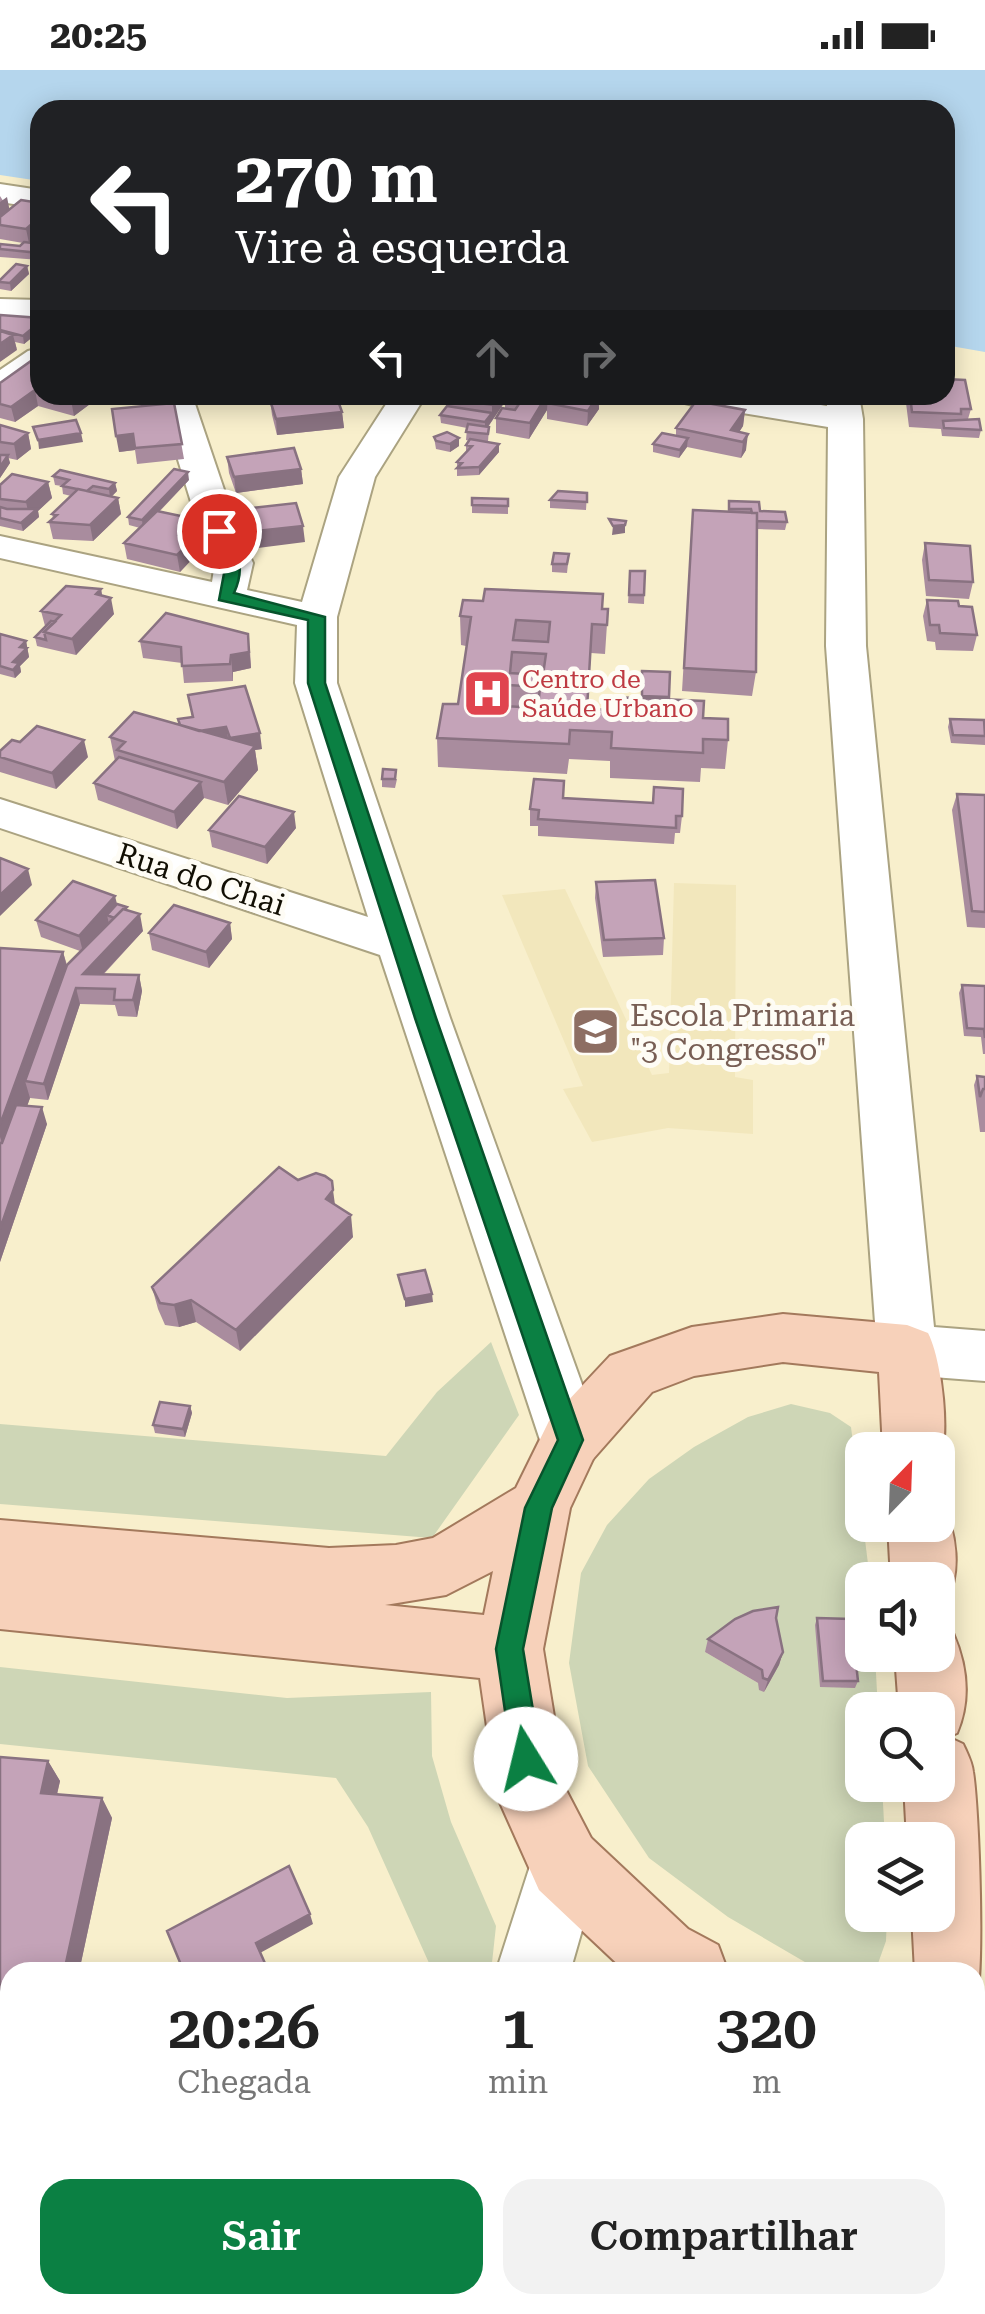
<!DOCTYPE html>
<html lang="pt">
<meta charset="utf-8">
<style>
:root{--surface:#fff;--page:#f2f2f2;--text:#222;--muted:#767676;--accent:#0b8043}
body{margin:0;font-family:"Roboto Serif",serif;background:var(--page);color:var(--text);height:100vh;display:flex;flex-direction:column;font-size:38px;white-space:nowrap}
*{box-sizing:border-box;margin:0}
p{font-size:32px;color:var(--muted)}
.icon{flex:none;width:55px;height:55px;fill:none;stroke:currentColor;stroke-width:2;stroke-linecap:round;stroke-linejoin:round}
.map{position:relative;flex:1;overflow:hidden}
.drawer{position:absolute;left:0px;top:1892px;width:985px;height:352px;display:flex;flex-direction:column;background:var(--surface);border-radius:30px 30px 0 0;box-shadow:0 5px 25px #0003}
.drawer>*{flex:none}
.hud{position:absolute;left:30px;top:30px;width:925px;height:305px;border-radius:30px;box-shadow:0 5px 25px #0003;background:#202124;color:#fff;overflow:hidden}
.needle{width:65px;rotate:23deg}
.controls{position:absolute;left:845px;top:1362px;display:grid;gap:20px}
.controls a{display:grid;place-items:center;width:110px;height:110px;border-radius:20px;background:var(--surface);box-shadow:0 5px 25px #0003;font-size:50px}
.pin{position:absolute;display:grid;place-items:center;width:85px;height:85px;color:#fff;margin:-42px;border:5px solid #fff;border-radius:50%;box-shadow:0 2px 10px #0007}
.me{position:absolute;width:110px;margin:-55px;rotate:351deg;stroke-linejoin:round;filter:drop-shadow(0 0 8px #0008)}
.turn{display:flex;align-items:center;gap:35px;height:210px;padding:0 40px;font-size:45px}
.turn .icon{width:130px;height:130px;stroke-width:2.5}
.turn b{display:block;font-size:70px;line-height:85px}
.lanes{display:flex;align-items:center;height:95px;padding:0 40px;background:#0003;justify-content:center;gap:50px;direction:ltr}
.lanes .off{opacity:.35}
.eta{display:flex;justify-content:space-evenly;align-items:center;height:170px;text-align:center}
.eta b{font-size:60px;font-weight:600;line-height:70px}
.button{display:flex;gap:20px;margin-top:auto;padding:20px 40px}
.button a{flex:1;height:115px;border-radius:30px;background:var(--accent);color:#fff;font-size:40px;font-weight:600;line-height:115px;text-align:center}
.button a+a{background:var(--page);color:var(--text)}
.status{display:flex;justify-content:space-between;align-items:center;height:70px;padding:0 50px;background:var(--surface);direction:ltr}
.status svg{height:28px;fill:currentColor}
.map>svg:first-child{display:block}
.built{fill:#f2e7bc}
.green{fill:#ced6b6;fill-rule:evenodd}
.water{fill:#b5d6ed}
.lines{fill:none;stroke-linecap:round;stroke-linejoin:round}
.minor-casing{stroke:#aba381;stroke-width:4}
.major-casing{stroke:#a3795c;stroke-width:4}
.minor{fill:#fff;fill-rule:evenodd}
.major{fill:#f7d1ba;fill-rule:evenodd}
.wall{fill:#a98c9e}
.shaded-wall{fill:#897281}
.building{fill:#c4a3b8;stroke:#897281;stroke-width:2.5;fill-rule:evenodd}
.route{fill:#0b8043;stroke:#07532c;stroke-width:2.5}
.labels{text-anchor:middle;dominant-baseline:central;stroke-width:10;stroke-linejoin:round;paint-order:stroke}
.far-health-label{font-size:25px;fill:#be3a42;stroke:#fefcf5;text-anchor:start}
.street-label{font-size:30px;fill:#110e03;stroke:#fefcf5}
.education-label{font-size:30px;fill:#785e54;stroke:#fefcf5;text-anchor:start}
</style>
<div class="status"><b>20:25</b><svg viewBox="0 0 49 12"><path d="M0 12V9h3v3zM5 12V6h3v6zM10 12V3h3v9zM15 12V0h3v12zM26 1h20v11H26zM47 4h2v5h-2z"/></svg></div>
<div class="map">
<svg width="985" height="2244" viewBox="0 0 985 2244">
<rect width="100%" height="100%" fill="#f8efcc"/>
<path class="built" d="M674,813L736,815L735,1007L753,1010V1064L668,1058L592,1072L563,1019L583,1016L502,825L565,819L652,1005L669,1003Z"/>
<path class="green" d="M491,1272L519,1345L432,1468L0,1434V1354L386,1386L437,1322Z
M791,1334L830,1343L851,1357L870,1510H862V1585H875L878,1640H862V1715H882L885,1770H862V1845H887L886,1871L875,1902H822L728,1847L649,1788L588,1696L569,1593L581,1503L607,1455L649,1409L694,1377L748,1347ZM705,1582L779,1594L764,1622L758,1613Z
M0,1597L287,1628L431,1622L432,1686L451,1752L496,1856L491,1902H433L368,1757L336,1708L0,1674Z"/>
<path class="water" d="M0,0H985V282L945,275V40H40V111L0,105Z"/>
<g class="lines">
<defs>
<path id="minor" d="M0,114L40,120V138L0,132Z
M0,229L40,230V250L0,249Z
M40,278V303L12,322L0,325V300L28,281Z
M158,325H192L238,461L253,493L247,520L302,532L339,407L392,325H426L375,407L337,547V613L450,948L602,1370L593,1389L571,1397L549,1389L540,1370L380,885L0,758V729L368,847L295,613L297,555L0,488V466L212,512L215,493L200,461Z
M676,325H759L827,336L825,325H859L863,349L866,576L934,1257L985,1261V1311L907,1305L886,1297L877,1280L826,576L828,357L693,335L681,332Z
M565,1758L591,1768L601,1794L570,1902H496L539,1768Z
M286,2235H372L368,2244H282Z
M406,2235H492L488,2244H402Z"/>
<path id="major" d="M783,1244L907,1255L928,1263C942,1290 951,1368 938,1396V1380H883L879,1302L783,1292L694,1306L652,1322L593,1389L570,1438L543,1579L566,1720L591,1768L688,1859L718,1875L728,1902H626L539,1820L497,1726L480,1608L0,1559V1450L329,1478L396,1475L433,1468L516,1418L549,1351L610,1286L692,1257ZM493,1501L484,1545L385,1535L446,1525Z
M938,1433L943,1435C957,1465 961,1501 947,1531L938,1535V1510H891L888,1455H938Z
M938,1557L953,1563C967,1595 971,1630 957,1663L948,1667L963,1674C967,1683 972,1692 973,1702C979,1737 985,1914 975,1931V1902H915L912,1845H938V1770H907L904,1715H938V1640H899L895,1585H938Z
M975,2132L985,2136V2244H939L938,2235H975Z"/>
</defs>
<use href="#minor" class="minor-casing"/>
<use href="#major" class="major-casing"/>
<use href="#minor" class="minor"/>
<use href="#major" class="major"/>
</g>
<path class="wall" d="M0,126L9,140L40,133V164L30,173L40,174V190L0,187V174L20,176L23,173L0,169Z
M27,196L29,204L11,221L0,219V210Z
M0,245L40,248V261L24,274L15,272L17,280Z
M40,294V325H93L94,331L74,346L38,336L15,352L0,348V313Z
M448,325H599V339L587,356L547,349V336V340L529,369L496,363V348L505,339V330H504V333L488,357H489L488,372L499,374V382L479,405L457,406V392L466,382V375L469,371L466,370L467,358L441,353L440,345L449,336Z
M905,325H945L971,339L968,349L981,360L979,368L942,366L941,359L909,357Z
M270,330L342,342L344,358L277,365L272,345Z
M174,333L184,389L137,394L135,380L119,382Z
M745,340L743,356L739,362L746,380L741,388L687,377L679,388L653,382V374L676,366V358Z
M0,355L28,363L31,379L17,390L8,388L10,393L0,408Z
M434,367L459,368V376L450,382L436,379Z
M227,387L301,399L303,414L236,423L229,403Z
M53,406L115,413L117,421L111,427L118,428L121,444L93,471L53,469L49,452L53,448L52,444L71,426L63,424L62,416L55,415Z
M189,410L160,441L195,449L197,466L194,469L196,485L180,502L127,489L124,473L140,458L129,455L128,447Z
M48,412L52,428L38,441L39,447L23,461L0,456V415Z
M587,423L586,440L550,438V430Z
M472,428L508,429V444L472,443Z
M729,431L787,452L785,460L757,459L756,602L752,626L682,621L693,440L728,442Z
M925,473L973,512L969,529L926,526L922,490Z
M569,484L567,503L552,502V494Z
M630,501H645L644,534L628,533Z
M101,519L102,526L114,544L76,585L37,576L35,567L45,556L41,541Z
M927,530L977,565L973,581L936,580L935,572L927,571L923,546Z
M602,539H608L605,584L591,583L587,639L613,640L641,628L642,601L670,602L669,630L703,648L728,670L725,699L701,698L700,712L610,708V691L569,689L567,704L438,697L437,668L458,634L466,576L461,575L460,546Z
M0,564L26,571L29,587L20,596L21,602L15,608L0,604Z
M140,571L250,580L251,598L233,602V611L184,613L182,593L143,588Z
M188,625L262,679L255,680L258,700L228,735L204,728L177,759L98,730L94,713L115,691L110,667L179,655L178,649L192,647Z
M950,649L985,655V675L951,673L948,657Z
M0,681L88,687L56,719L0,702Z
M382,709H397L395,718L382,717Z
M564,711V728L682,746L680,763H675L674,774L538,766V756H530V739Z
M957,724L985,725V858L967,857L952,740Z
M296,758L267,794L212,777L209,760Z
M596,812L664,868L663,885L603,887L595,828Z
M117,834L128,840L143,861L103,905H139L142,921L137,947L118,946L115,935L80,934L48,1030L30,1028L27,1036L47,1054L0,1192V878L63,882L67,895L80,881L41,867L36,850Z
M230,853L232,869L209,898L152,880L149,863Z
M962,915L985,916V984H983L981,967L964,966L959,923Z
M977,1006L985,1007V1062H980L974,1015Z
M335,1135L353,1167L240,1281L196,1252L179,1257L165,1255L158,1239L152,1217Z
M190,1336L192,1343L185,1367L155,1363L153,1355Z
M776,1548L783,1582L779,1595L764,1622L759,1620L758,1613L705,1582L708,1569Z
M817,1548L858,1611L855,1618L820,1617L815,1555Z
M0,1687L48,1691L60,1711L57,1725L102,1728L112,1748L79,1902H10V1969L0,1968Z"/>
<path class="shaded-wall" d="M7,127L10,142L0,149V132Z
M40,147V164L29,173L26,159Z
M27,196L29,204L11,221L10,213Z
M40,252V261L24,274L23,266Z
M13,265L17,280L0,292V274Z
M35,320L38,336L15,352L11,337Z
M78,325H93L94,331L74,346L71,330Z
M499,325H504V333L485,361V352L492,343V335Z
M548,325L547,340L529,369L530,353Z
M598,325L599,339L587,356L588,341Z
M745,340L743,356L734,370L731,360Z
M342,342L344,358L277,365L276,349Z
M28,363L31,379L17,390L14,374Z
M81,363L83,372L39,379L38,370Z
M133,364L135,380L119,382L116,366Z
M748,364L746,380L741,388L743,372Z
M459,368V376L450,382V374Z
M688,368L687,377L679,388L680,380Z
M499,374V382L479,405V397Z
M8,385L10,393L0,408V397Z
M301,399L303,414L236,423L234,407Z
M188,402L189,410L143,458L142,450Z
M48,412L52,428L38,441L39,447L23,461L21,453L29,446L26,432Z
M115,413L117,421L110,428L109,419Z
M118,428L121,444L93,471L90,455Z
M195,449L197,466L194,469L196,485L180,502L177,485L179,465Z
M625,455V463L612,465L613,456Z
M303,456L305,472L241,480L239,463Z
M101,519L104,536L111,528L114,544L76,585L72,569L96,524Z
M248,564L251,598L233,602V611L231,585Z
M26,571L29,587L20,596L21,602L15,608L13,600V592L20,577Z
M226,657L229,673L183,663Z
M260,663L262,679L255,680L258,700L228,735L224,712L232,684L230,668Z
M84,670L88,687L56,719L52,703Z
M201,712L204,728L177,759L174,742Z
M294,742L296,758L267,794L265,777Z
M28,799L32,815L0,846V825Z
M115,826L119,842L107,845L109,854L83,882L79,866Z
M140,844L143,861L90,918L83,904Z
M230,853L232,869L209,898L206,882Z
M63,882L71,912L25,1011L30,1028L8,1089L0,1067V1055Z
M139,905L142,921L137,947L133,930Z
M76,918L80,934L48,1030L44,1014Z
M42,1037L47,1054L0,1192V1159Z
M333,1120L336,1142L326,1129Z
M351,1145L353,1167L240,1281L236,1260Z
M432,1224L433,1232L405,1237V1229Z
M191,1230L196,1252L179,1257L174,1235Z
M190,1336L192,1343L185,1367L183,1359Z
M783,1582L779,1595L764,1622L768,1610Z
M48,1691L60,1711L52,1744L41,1723Z
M102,1728L112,1748L79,1902H64Z
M310,1844L313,1854L260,1883L256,1873Z
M37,2235H50L48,2244H35Z
M83,2235H87L85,2244H81Z"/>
<path class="building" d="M21,130L40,133V147L26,159L0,155V147Z
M24,172L40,174V183L0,179V174L20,176Z
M16,194L27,196L10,213L0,212V210Z
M0,245L40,248V252L23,266L0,260Z
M0,261L13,265L0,274Z
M31,291L40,294V322L35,320L11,337L0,334V313Z
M945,309L965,310L971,339H961V344L912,342L910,325H945Z
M52,325H78L71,330Z
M313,325H336L342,342L276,349L270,330Z
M454,325H499L492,335L451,329Z
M508,325H547L530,353L496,348L502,338L515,340L521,331L505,329Z
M553,325H598L588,341L547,333Z
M696,331L745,340L731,360L748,364L743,372L676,358Z
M174,333L182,374L135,378L133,364L116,366L112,339Z
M447,336L492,343L485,352L440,345Z
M979,349L981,360L944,358L943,351Z
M76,350L81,363L38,370L33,357Z
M468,354L489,357L488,364L466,362Z
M0,355L28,363L14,374L0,372Z
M447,362L459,368L450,374L436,371L434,367Z
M662,363L688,368L680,380L653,374Z
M470,369L499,374L479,397L457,398L462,393L457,392L472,376L466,375Z
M294,378L301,399L234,407L227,387Z
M0,385H8L0,397Z
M174,399L188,402L142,450L128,447Z
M60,400L115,413L109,419L93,416L87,421L62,416L69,410L53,406Z
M12,404L48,412L26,432L0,429V415Z
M78,419L118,428L90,455L49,452L57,445L52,444Z
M558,421L587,423V432L550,430Z
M472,428L508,429V436L472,435Z
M729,431L759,432L760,441L785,442L787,452L757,451V443H752L751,439H729Z
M296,433L303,456L239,463L233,440Z
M0,437L7,439H37L21,453L0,448Z
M693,440L757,443L756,602L684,598Z
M157,441L195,449L179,465L194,469L177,485L124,473Z
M609,449L626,451L625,455L613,456Z
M925,473L970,476L973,512L929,510Z
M554,483L569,484L567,494H552Z
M630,501H645L644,525H629Z
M66,516L101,519L96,524L111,528L72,569L44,562L61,545L41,541Z
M485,519L603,524L602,539H608L607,555L592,554L587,639L613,640L614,627L704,631L703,648L728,649V670L703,669V683L611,678L612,662L570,660L569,674L437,668L443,634H458L471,547L460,546L463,530L483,531ZM516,550L550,552L548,572L513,570ZM512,582L546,584L543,605L510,603ZM507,615L540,617L538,638L504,636Z
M927,530L958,531L959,536L972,537L977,565L940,563L939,555H930Z
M166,543L248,564L249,582L231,585L230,594L182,596L181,577L140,571Z
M51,551L55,552L44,562L46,570L35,567Z
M0,564L26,571L20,577L27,578L13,592L19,593L13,600L0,596Z
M642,601L670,602L669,627L642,626Z
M245,616L260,663L230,668L226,657L199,661L180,655L178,649L193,647L188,625Z
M134,642L255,676L224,712L117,680L125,672L110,667Z
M950,649L984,650L985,666L953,665Z
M37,656L84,670L52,703L0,687V681L12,670L20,672Z
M119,687L201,712L174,742L94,713Z
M383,699L396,700L395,709H382Z
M534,709L564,711L563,728L653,733L654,717L683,719L682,746H676V758L538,749L539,740L530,739Z
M957,724L985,725V842L972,841Z
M239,726L294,742L265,777L209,760Z
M0,788L28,799L0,825Z
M655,810L664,868L604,870L596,812Z
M73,811L115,826L79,866L36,850Z
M117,834L127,837L125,839H123L114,848L107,845Z
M174,835L230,853L206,882L149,863Z
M123,839L140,844L83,904L139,905L133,930H114L115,919L76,918L44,1014L25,1011L67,895Z
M0,878L63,882L0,1055Z
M962,915L985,916V968L984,959L967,958Z
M977,1006L985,1007V1019H983L980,1027Z
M16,1035L42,1037L0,1159V1073H2Z
M279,1097L298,1110L316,1103L325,1106L332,1111L333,1120L326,1129L351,1145L236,1260L191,1230L174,1235L160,1233L152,1217Z
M425,1200L432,1224L405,1229L398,1205Z
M160,1332L190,1336L183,1359L153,1355Z
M778,1537L776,1548L783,1582L768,1610L763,1608L762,1600L708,1569L735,1549L753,1541Z
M817,1548L851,1549L858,1611H823Z
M0,1687L48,1691L41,1723L102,1728L64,1902H10V1955L0,1954Z
M289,1796L310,1844L256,1873L268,1900L263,1902H184L167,1861Z
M0,2075L10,2077V2235H37L35,2244H0Z
M46,2235H83L81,2244H44Z
M575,2235H627L650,2244H573Z"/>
<path class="route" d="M214,458H225C238,482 246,497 234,523L325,547V613L436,948L583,1370L552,1438L523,1579L541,1689L537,1699L526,1703L516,1699L512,1689L496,1579L525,1438L558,1370L415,948L308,613V550L219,530L226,493L211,461Z"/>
<defs>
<symbol id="hospital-square" viewBox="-11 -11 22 22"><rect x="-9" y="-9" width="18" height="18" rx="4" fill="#e0444e" stroke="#fefcf5"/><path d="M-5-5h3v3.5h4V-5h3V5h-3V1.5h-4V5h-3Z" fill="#fff"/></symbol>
<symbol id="school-square" viewBox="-11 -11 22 22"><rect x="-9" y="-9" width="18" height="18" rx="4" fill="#8d6e63" stroke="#fefcf5"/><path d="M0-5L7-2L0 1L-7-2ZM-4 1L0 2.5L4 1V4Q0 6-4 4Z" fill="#fff"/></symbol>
</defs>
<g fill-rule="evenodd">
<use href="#hospital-square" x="460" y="596" width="55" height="55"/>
<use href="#school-square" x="568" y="934" width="55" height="55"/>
</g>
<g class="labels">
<g class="far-health-label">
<text x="522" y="609">Centro de<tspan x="522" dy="29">Saúde Urbano</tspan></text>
</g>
<g class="street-label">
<text transform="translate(201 809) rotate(18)">Rua do Chai</text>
</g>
<g class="education-label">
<text x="630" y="945">Escola Primaria<tspan x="630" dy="34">"3 Congresso"</tspan></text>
</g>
</g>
</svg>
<div class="controls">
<a><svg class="needle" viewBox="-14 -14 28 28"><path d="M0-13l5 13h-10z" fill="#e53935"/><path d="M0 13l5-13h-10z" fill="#767676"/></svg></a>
<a><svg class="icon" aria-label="sound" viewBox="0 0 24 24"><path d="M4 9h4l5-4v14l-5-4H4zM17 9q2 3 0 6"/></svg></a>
<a><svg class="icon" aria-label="search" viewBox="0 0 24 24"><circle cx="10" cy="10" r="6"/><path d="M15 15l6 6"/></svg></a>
<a><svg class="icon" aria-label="layers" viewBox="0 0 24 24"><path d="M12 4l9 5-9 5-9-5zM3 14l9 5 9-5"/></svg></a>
</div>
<div class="pin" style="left:219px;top:461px;background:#d93025"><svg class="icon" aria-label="arrive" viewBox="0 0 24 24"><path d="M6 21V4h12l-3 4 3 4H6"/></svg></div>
<svg class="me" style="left:526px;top:1689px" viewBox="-20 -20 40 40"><circle r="19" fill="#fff"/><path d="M0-13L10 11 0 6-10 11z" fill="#0b8043"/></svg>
<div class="hud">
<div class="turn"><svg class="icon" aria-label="left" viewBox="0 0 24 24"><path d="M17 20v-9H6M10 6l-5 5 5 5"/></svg><div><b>270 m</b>Vire à esquerda</div></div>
<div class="lanes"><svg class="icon" aria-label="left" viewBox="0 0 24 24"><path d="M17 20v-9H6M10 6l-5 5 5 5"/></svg><svg class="icon off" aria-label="ahead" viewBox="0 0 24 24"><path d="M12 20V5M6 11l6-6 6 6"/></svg><svg class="icon off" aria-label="right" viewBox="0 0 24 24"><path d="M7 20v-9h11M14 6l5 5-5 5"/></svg></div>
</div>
<section class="drawer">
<div class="eta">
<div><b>20:26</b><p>Chegada</p></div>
<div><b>1</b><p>min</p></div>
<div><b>320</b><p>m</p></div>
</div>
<div class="button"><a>Sair</a><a>Compartilhar</a></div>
</section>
</div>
